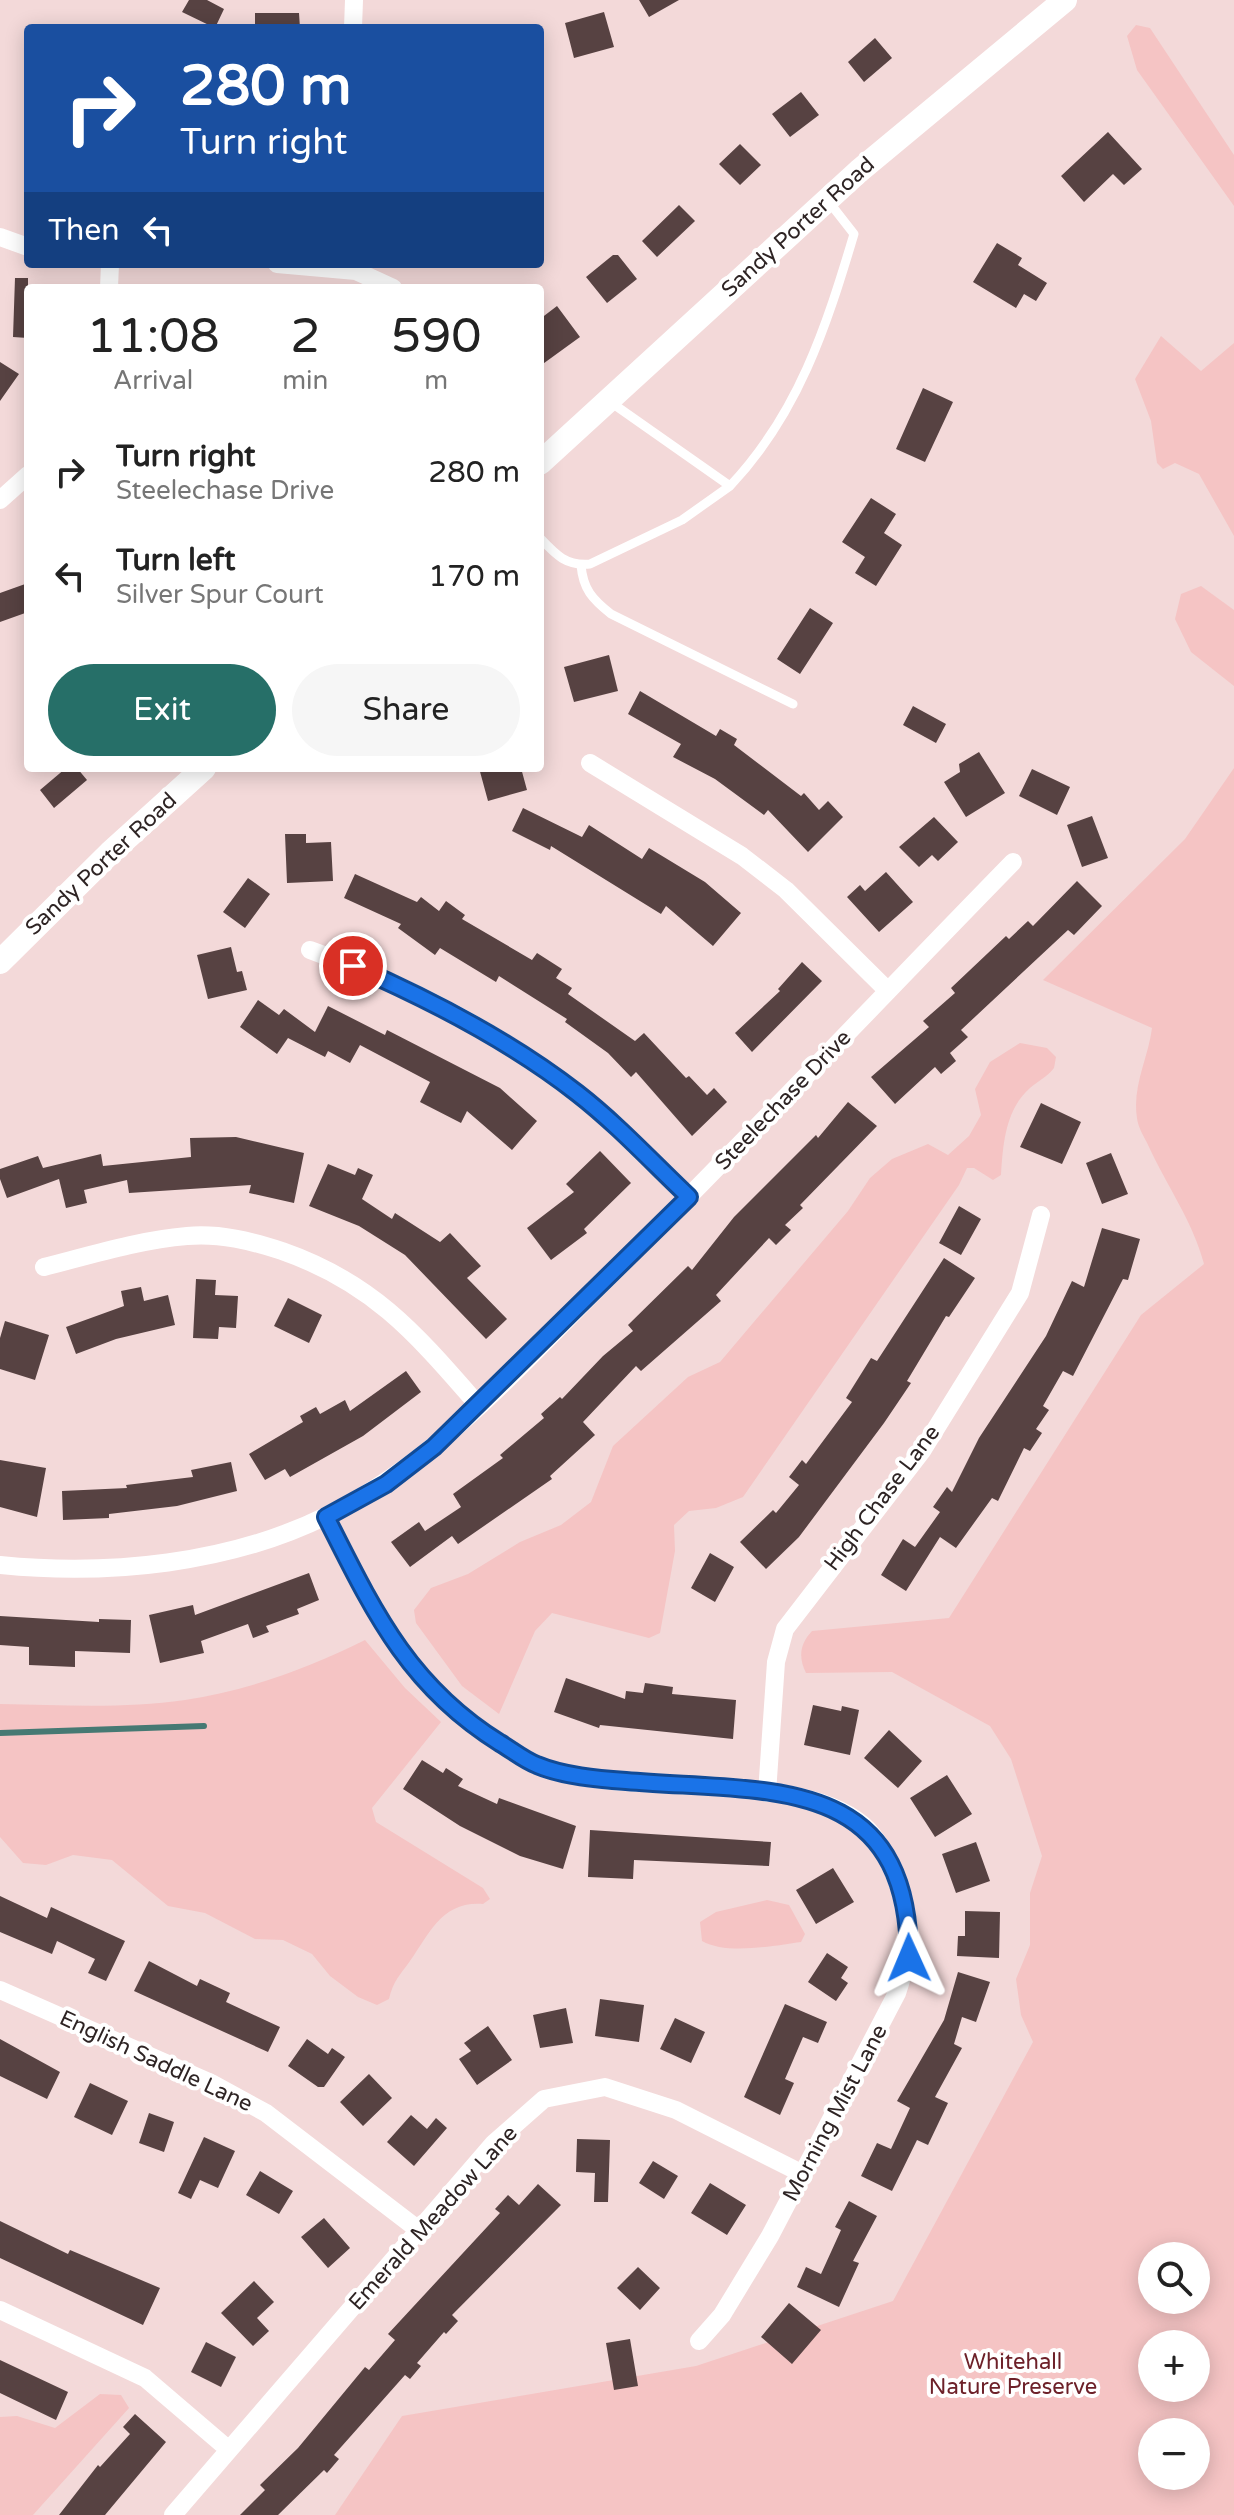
<!DOCTYPE html>
<meta charset="utf-8">
<style>
:root{--surface:#fff;--page:#f6f6f6;--text:#222;--muted:#767676;--accent:#266f68}
body{margin:0;font-family:"Varela Round",sans-serif;background:var(--page);color:var(--text);height:100vh;display:flex;flex-direction:column;font-size:30px;white-space:nowrap}
*{box-sizing:border-box;margin:0}
p{font-size:26px;color:var(--muted)}
.icon{flex:none;width:44px;height:44px;fill:none;stroke:currentColor;stroke-width:2;stroke-linecap:round;stroke-linejoin:round}
.map{position:relative;flex:1;overflow:hidden}
.sheet{position:absolute;left:24px;top:284px;width:520px;height:488px;display:flex;flex-direction:column;background:var(--surface);border-radius:8px;box-shadow:0 4px 20px #0003}
.sheet>*{flex:none}
.hud{position:absolute;left:24px;top:24px;width:520px;height:244px;border-radius:8px;box-shadow:0 4px 20px #0003;background:#1a4fa0;color:#fff;overflow:hidden}
.tools{position:absolute;left:1138px;top:2242px;display:grid;gap:16px}
.tools a{display:grid;place-items:center;width:72px;height:72px;border-radius:50%;background:var(--surface);box-shadow:0 4px 20px #0003;font-size:40px}
.pin{position:absolute;display:grid;place-items:center;width:68px;height:68px;color:#fff;margin:-34px;border:4px solid #fff;border-radius:50%;box-shadow:0 2px 8px #0007}
.me{position:absolute;width:88px;margin:-44px;rotate:359deg;stroke-linejoin:round;filter:drop-shadow(0 0 6px #0008)}
.turn{display:flex;align-items:center;gap:28px;height:168px;padding:0 24px;font-size:36px}
.turn .icon{width:104px;height:104px;stroke-width:2.5}
.turn b{display:block;font-size:56px;line-height:68px}
.then{display:flex;align-items:center;height:76px;padding:0 24px;background:#0003;gap:16px;font-size:30px}
.eta{display:flex;justify-content:space-evenly;align-items:center;height:136px;text-align:center}
.eta b{font-size:48px;font-weight:600;line-height:56px}
.action{display:flex;gap:16px;margin-top:auto;padding:16px 24px}
.action a{flex:1;height:92px;border-radius:48px;background:var(--accent);color:#fff;font-size:32px;font-weight:600;line-height:92px;text-align:center}
.action a+a{background:var(--page);color:var(--text)}
ul{padding:0;list-style:none}
li{display:flex;align-items:center;gap:24px;height:104px;padding:0 24px}
li div{flex:1}
li b{display:block;font-size:30px}
li em{font-style:normal}
.map>svg:first-child{display:block}
.green{fill:#f5c4c4;fill-rule:evenodd}
.lines{fill:none;stroke-linecap:round;stroke-linejoin:round}
.stream{stroke:#467973;stroke-width:6}
.building{fill:#574242}
.service{stroke:#fff;stroke-width:9}
.minor{stroke:#fff;stroke-width:18}
.tertiary{stroke:#fff;stroke-width:24}
.route-casing{stroke:#114b97;stroke-width:20}
.route{stroke:#1a73e8;stroke-width:14}
.labels{text-anchor:middle;dominant-baseline:central;stroke-width:8;stroke-linejoin:round;paint-order:stroke}
.street-label{font-size:22px;fill:#2e2424;stroke:#fff}
.park-label{font-size:22px;fill:#6d2129;stroke:#fff}
</style>
<div class="map">
<svg width="1234" height="2515" viewBox="0 0 1234 2515">
<rect width="100%" height="100%" fill="#f3d9d9"/>
<path class="green" d="M1136,25L1150,28L1234,155V206L1137,70L1127,36Z
M1161,336L1201,371L1234,343V536L1199,474L1175,463L1163,469L1157,463L1151,421L1135,379Z
M1201,586L1234,610V686L1191,652L1175,619L1181,594Z
M1234,768V2515H335L402,2416L696,2366L893,2301L1033,2042L1021,2015L1016,1979L1030,1945V1893L1042,1856L1011,1759L990,1726L892,1672L806,1673C798,1657 800,1644 812,1631L949,1618L1141,1315L1204,1264C1193,1222 1167,1186 1149,1147C1145,1138 1138,1128 1137,1118C1132,1086 1148,1059 1152,1028L1043,980L1185,839ZM1152,2256H1196V2300H1152ZM1152,2344H1196V2388H1152ZM1152,2432H1196V2476H1152Z
M1020,1043L1047,1048L1056,1057L1054,1068C1047,1077 1038,1081 1030,1088C1005,1110 1003,1145 1001,1175L993,1180L974,1168H967L959,1185L743,1497L716,1508L689,1511L674,1525L675,1551L660,1633L649,1638L552,1613L535,1631L499,1714L462,1686L416,1623L414,1610L431,1588L468,1574L520,1542L561,1525L591,1502L613,1446L688,1377L720,1362L848,1211L870,1178L892,1159L928,1144L948,1155L969,1136L981,1115L975,1089L990,1062Z
M365,1640L405,1688L441,1722L372,1808L376,1822L483,1888L490,1899L483,1904C442,1901 430,1933 410,1961C400,1975 393,1981 389,1999L377,2005L358,1997L330,1976L312,1954L283,1940L255,1939L205,1913L168,1906L112,1860L73,1855L46,1865L23,1863L0,1837V1704C61,1705 124,1709 185,1700C247,1691 309,1668 365,1640Z
M767,1900L789,1905L805,1934L801,1942C773,1946 726,1955 702,1941L700,1922L716,1912Z
M100,2394L121,2395L129,2408L33,2515H0V2417L17,2416L55,2428Z"/>
<g class="lines">
<path class="stream" d="M0,1733L204,1726"/>
</g>
<path class="building" d="M189,0H207L224,9L215,28L182,12Z
M639,0H679L649,17Z
M604,12L614,47L574,58L565,23Z
M255,13H299L300,28H255Z
M875,38L892,58L864,82L848,62Z
M801,92L819,115L790,137L772,114Z
M1108,132L1142,169L1124,185L1113,174L1084,202L1061,176Z
M740,144L761,165L740,185L719,164Z
M679,205L695,221L657,257L642,241Z
M997,243L1022,258L1018,265L1047,283L1036,301L1024,294L1016,308L973,282Z
M613,255H618L637,279L607,303L586,277Z
M15,278H28V338L13,337Z
M557,306L580,337L540,366V319Z
M0,362L19,374L0,401Z
M923,388L953,402L925,462L896,449Z
M871,498L896,514L884,533L902,545L876,586L855,573L865,557L842,542Z
M28,583V612L0,622V593Z
M810,608L833,623L800,674L777,659Z
M609,655L618,691L574,702L564,667Z
M640,691L716,736L720,729L737,739L734,745L801,796L804,793L819,810L828,801L843,817L808,852L768,810L764,815L715,779L673,757L681,744L628,714Z
M913,706L946,724L936,743L903,725Z
M979,752L1005,793L966,817L944,782L960,772L959,764Z
M66,768H77L87,780L54,808L40,790Z
M479,768H521L527,790L488,801Z
M1032,769L1070,787L1057,815L1019,796Z
M523,808L582,837L589,825L642,859L649,848L705,882L741,913L713,946L666,906L661,914L551,846L550,850L512,831Z
M1092,816L1108,858L1082,867L1067,825Z
M934,817L958,842L938,861L932,855L919,867L899,847Z
M285,834H306V843L331,842L333,881L287,883Z
M886,872L913,902L879,932L847,897L860,885L865,891Z
M355,874L417,902L421,897L439,911L446,901L465,915L462,919L532,960L537,953L562,969L556,978L572,988L568,994L635,1041L644,1033L686,1078L689,1076L707,1095L714,1088L727,1102L692,1136L636,1072L631,1077L608,1053L565,1022L567,1019L499,976L496,982L440,948L435,955L398,928L401,924L344,898Z
M248,878L270,894L245,928L223,912Z
M1077,881L1102,906L1074,935L1068,930L961,1030L968,1037L950,1053L956,1061L941,1074L935,1067L895,1104L871,1077L929,1027L923,1021L955,993L951,988L1006,936L1009,939L1028,921L1033,926Z
M231,947L237,972L242,971L247,990L208,999L197,955Z
M802,962L822,981L752,1052L735,1033L780,991L778,989Z
M258,1000L279,1015L284,1009L315,1032L328,1006L385,1035L387,1030L500,1088L537,1121L512,1150L467,1111L461,1123L420,1102L430,1082L360,1045L350,1063L328,1051L325,1057L288,1038L277,1054L240,1027Z
M848,1102L877,1126L800,1205L803,1208L785,1225L791,1230L776,1245L769,1238L716,1295L721,1301L641,1371L636,1366L583,1422L595,1435L550,1476L552,1479L458,1544L452,1536L410,1567L391,1542L419,1522L425,1531L461,1507L453,1494L503,1458L500,1455L544,1418L541,1414L560,1397L562,1399L603,1356L633,1331L628,1325L688,1266L692,1270L734,1217L816,1135L818,1138Z
M1041,1103L1081,1122L1062,1164L1020,1147Z
M236,1137L304,1153L294,1203L249,1193L251,1185L129,1193L127,1180L84,1190L87,1203L66,1208L59,1179L7,1198L0,1179V1169L38,1156L43,1168L101,1154L103,1166L191,1157L190,1138Z
M600,1151L631,1183L584,1229L587,1233L551,1260L527,1228L574,1192L566,1184Z
M1111,1153L1128,1194L1102,1204L1086,1163Z
M328,1164L355,1175L358,1168L373,1175L362,1199L392,1219L395,1213L440,1242L450,1233L481,1266L467,1278L507,1319L486,1339L405,1255L359,1226L309,1206Z
M959,1206L981,1219L961,1255L939,1243Z
M1102,1228L1140,1239L1128,1280L1123,1279L1073,1376L1063,1371L1043,1406L1049,1410L1036,1429L1042,1433L1030,1451L1024,1448L998,1501L992,1498L956,1548L940,1537L906,1591L881,1575L903,1539L915,1547L940,1512L933,1507L947,1487L952,1492L979,1438L1046,1336L1072,1281L1084,1287Z
M944,1258L975,1278L949,1317L946,1316L907,1381L911,1383L884,1423L799,1537L766,1569L740,1542L773,1510L776,1513L799,1485L789,1477L802,1460L806,1464L852,1402L846,1398L871,1358L877,1361Z
M196,1279L216,1280L215,1295L238,1296L236,1328L219,1327L218,1339L193,1338Z
M141,1287L144,1301L168,1295L175,1325L116,1339L76,1354L66,1327L124,1306L121,1291Z
M288,1298L322,1315L309,1343L274,1326Z
M5,1321L49,1335L35,1380L0,1369V1338Z
M406,1371L421,1392L363,1436L290,1477L285,1469L265,1480L249,1454L303,1422L300,1416L316,1407L320,1414L345,1400L350,1411Z
M0,1460L46,1468L37,1517L0,1507Z
M231,1462L237,1491L177,1506L109,1514V1518L63,1520L62,1491L127,1488L126,1485L193,1477L191,1470Z
M710,1553L734,1567L715,1602L691,1588Z
M309,1573L319,1600L297,1609L299,1614L266,1626L269,1632L253,1638L248,1624L201,1641L204,1653L160,1663L149,1615L193,1605L195,1615Z
M0,1616L99,1622V1619L131,1620L130,1653L75,1651V1667L29,1665V1647L0,1645Z
M566,1678L625,1699L626,1691L643,1693L645,1683L673,1687L672,1694L736,1700L733,1739L600,1725L599,1728L554,1712Z
M813,1705L841,1711L842,1706L859,1710L850,1755L804,1745Z
M889,1730L922,1761L898,1788L864,1758Z
M422,1760L443,1773L446,1768L463,1779L458,1786L497,1804L499,1798L576,1826L563,1869L520,1856L460,1826L403,1789Z
M947,1775L972,1814L935,1837L910,1798Z
M590,1830L771,1842L769,1866L634,1860L633,1879L588,1877Z
M976,1842L990,1881L956,1893L942,1854Z
M833,1868L854,1902L816,1924L796,1890Z
M0,1896L47,1918L51,1907L125,1941L106,1981L88,1973L95,1959L57,1941L52,1954L0,1932Z
M965,1911L1000,1912L999,1958L957,1956L958,1936H965Z
M827,1953L848,1967L841,1978L848,1983L836,2001L808,1982Z
M149,1961L197,1986L200,1979L230,1993L226,2002L280,2027L268,2052L134,1991Z
M958,1972L990,1982L976,2022L962,2017L954,2044L962,2048L935,2097L948,2103L928,2145L917,2140L892,2191L861,2176L877,2143L891,2149L910,2108L897,2101L944,2020Z
M600,1999L644,2005L639,2042L595,2036Z
M785,2004L827,2022L818,2043L803,2037L785,2079L794,2083L780,2115L744,2097Z
M566,2008L573,2043L540,2048L533,2015Z
M675,2018L705,2032L691,2063L660,2049Z
M488,2026L512,2060L477,2085L459,2059L471,2051L464,2043Z
M0,2039L60,2072L47,2099L0,2076Z
M307,2039L328,2054L332,2048L345,2057L324,2087H318L288,2066Z
M369,2074L392,2098L363,2126L340,2102Z
M90,2083L128,2101L112,2135L74,2117Z
M149,2113L174,2122L164,2152L139,2143Z
M411,2115L427,2129L436,2118L447,2128L414,2166L387,2142Z
M204,2137L235,2151L218,2188L200,2180L191,2199L178,2193Z
M577,2139L610,2140L608,2202H594L595,2173L576,2172Z
M653,2161L678,2176L664,2199L639,2183Z
M260,2171L293,2191L279,2214L246,2195Z
M710,2183L746,2205L727,2235L691,2213Z
M538,2184L561,2205L452,2315L458,2321L446,2334L444,2332L417,2363L421,2366L410,2379L405,2375L334,2455L339,2459L327,2473L324,2470L278,2515H240L265,2490L260,2485L298,2448L365,2367L369,2370L395,2340L388,2334L500,2213L495,2209L508,2195L519,2205Z
M849,2201L877,2216L853,2261L859,2263L839,2307L797,2287L806,2267L821,2274L841,2230L835,2227Z
M324,2218L350,2248L328,2268L301,2237Z
M0,2221L68,2254L70,2250L160,2288L143,2325L0,2258Z
M638,2267L660,2288L640,2310L617,2288Z
M254,2281L274,2302L257,2318L269,2331L253,2346L221,2313Z
M789,2303L821,2330L792,2364L761,2337Z
M630,2339L638,2386L614,2390L606,2343Z
M206,2342L236,2357L221,2387L191,2372Z
M0,2360L68,2392L56,2420L0,2393Z
M135,2414L166,2442L105,2515H59L98,2465L100,2467L130,2434L123,2427Z"/>
<g class="lines">
<path class="service" d="M609,401L730,486C798,414 826,328 854,234L829,202
M540,538C556,555 566,566 590,564L682,520L730,486
M581,565C583,589 592,599 611,614L793,704"/>
<path class="minor" d="M353,28L354,0
M0,237L28,247
M277,264L356,271L393,288
M109,288L110,264
M0,500L28,475
M590,763L742,856L786,890L888,991
M310,950C405,984 498,1031 578,1094C617,1125 653,1162 689,1197
M44,1267C91,1255 139,1240 187,1236C220,1233 251,1241 282,1251C374,1283 417,1335 479,1406
M326,1517C373,1610 408,1686 501,1743C512,1750 525,1760 537,1765C625,1801 793,1766 863,1825C878,1838 887,1857 895,1876C913,1920 912,1949 897,1993L770,2236L722,2315L699,2341
M0,1565C108,1576 230,1564 328,1515C437,1461 518,1368 603,1283C742,1145 876,1002 1013,862
M767,1793L776,1662L785,1629L922,1451L1020,1293L1041,1215
M0,1990L211,2083L266,2113L420,2231
M0,2310L145,2378L228,2449
M173,2515L494,2143L544,2099L605,2087L676,2110L803,2174"/>
<path class="tertiary" d="M540,463L859,171L1065,0
M0,962L110,853L204,768"/>
</g>
<g class="lines">
<defs>
<path id="route" d="M353,966C431,1000 509,1040 577,1093C617,1124 652,1162 689,1197L434,1447L386,1484L326,1517C373,1610 408,1686 500,1743C512,1750 524,1760 537,1765C563,1776 598,1779 626,1781C765,1793 909,1771 909,1958"/>
</defs>
<use href="#route" class="route-casing"/>
<use href="#route" class="route"/>
</g>
<g class="labels">
<g class="street-label">
<text transform="translate(798 227) rotate(-42)">Sandy Porter Road</text>
<text transform="translate(101 864) rotate(-43)">Sandy Porter Road</text>
<text transform="translate(783 1100) rotate(-46)">Steelechase Drive</text>
<text transform="translate(882 1498) rotate(-53)">High Chase Lane</text>
<text transform="translate(156 2061) rotate(25)">English Saddle Lane</text>
<text transform="translate(835 2113) rotate(-62)">Morning Mist Lane</text>
<text transform="translate(433 2218) rotate(-48)">Emerald Meadow Lane</text>
</g>
<g class="park-label">
<text x="1013" y="2362">Whitehall<tspan x="1013" dy="25">Nature Preserve</tspan></text>
</g>
</g>
</svg>
<div class="tools">
<a><svg class="icon" aria-label="search" viewBox="0 0 24 24"><circle cx="10" cy="10" r="6"/><path d="M15 15l6 6"/></svg></a>
<a>+</a>
<a>−</a>
</div>
<div class="pin" style="left:353px;top:966px;background:#d93025"><svg class="icon" aria-label="arrive" viewBox="0 0 24 24"><path d="M6 21V4h12l-3 4 3 4H6"/></svg></div>
<svg class="me" style="left:909px;top:1958px" viewBox="-20 -20 40 40"><path d="M0-17L14 15 0 8-14 15z" fill="#1a73e8" stroke="#fff" stroke-width="4"/></svg>
<div class="hud">
<div class="turn"><svg class="icon" aria-label="right" viewBox="0 0 24 24"><path d="M7 20v-9h11M14 6l5 5-5 5"/></svg><div><b>280 m</b>Turn right</div></div>
<div class="then">Then<svg class="icon" aria-label="left" viewBox="0 0 24 24"><path d="M17 20v-9H6M10 6l-5 5 5 5"/></svg></div>
</div>
<section class="sheet">
<div class="eta">
<div><b>11:08</b><p>Arrival</p></div>
<div><b>2</b><p>min</p></div>
<div><b>590</b><p>m</p></div>
</div>
<ul>
<li><svg class="icon" aria-label="right" viewBox="0 0 24 24"><path d="M7 20v-9h11M14 6l5 5-5 5"/></svg><div><b>Turn right</b><p>Steelechase Drive</p></div><em>280 m</em></li>
<li><svg class="icon" aria-label="left" viewBox="0 0 24 24"><path d="M17 20v-9H6M10 6l-5 5 5 5"/></svg><div><b>Turn left</b><p>Silver Spur Court</p></div><em>170 m</em></li>
</ul>
<div class="action"><a>Exit</a><a>Share</a></div>
</section>
</div>
